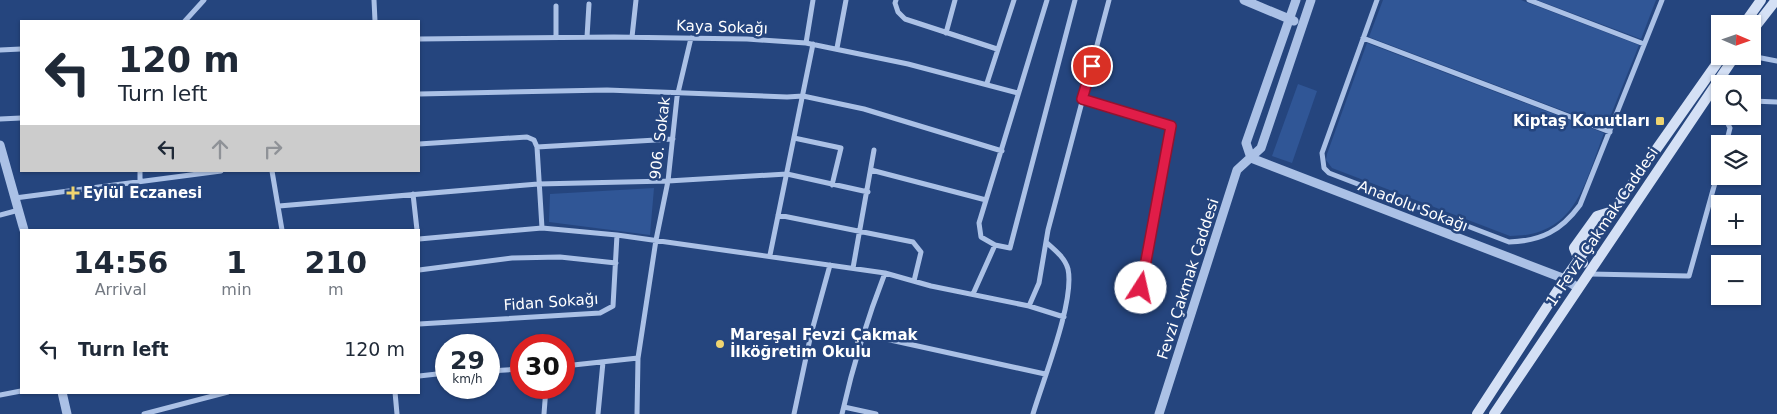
<!DOCTYPE html>
<meta charset="utf-8">
<style>
:root{--surface:#fff;--page:#f6f6f7;--text:#1f2937;--muted:#747a83}
body{margin:0;font-family:"DejaVu Sans",sans-serif;background:var(--page);color:var(--text);height:100vh;display:flex;flex-direction:column;font-size:19px;white-space:nowrap}
*{box-sizing:border-box;margin:0}
p{font-size:16px;color:var(--muted)}
.icon{flex:none;width:28px;height:28px;fill:none;stroke:currentColor;stroke-width:2;stroke-linecap:round;stroke-linejoin:round}
.map{position:relative;flex:1;overflow:hidden}
.sheet{position:absolute;left:20px;top:229px;width:400px;height:165px;display:flex;flex-direction:column;background:var(--surface);border-radius:0px;box-shadow:0 1px 4px #0004}
.sheet>*{flex:none}
.top-card{position:absolute;left:20px;top:20px;width:400px;height:152px;border-radius:0px;box-shadow:0 1px 4px #0004;background:#fff;color:var(--text);overflow:hidden}
.needle{width:32px;rotate:92deg}
.controls{position:absolute;left:1711px;top:15px;display:grid;gap:10px}
.controls a{display:grid;place-items:center;width:50px;height:50px;border-radius:0px;background:var(--surface);box-shadow:0 1px 4px #0004;font-size:25px}
.speed{position:absolute;left:435px;top:334px;display:flex;gap:10px;font-size:25px;font-weight:700;text-align:center}
.speed>*{display:grid;place-content:center;width:65px;height:65px;border-radius:50%;background:var(--surface);box-shadow:0 1px 4px #0004;line-height:1}
.speed small{font-size:12px;font-weight:400}
.speed .limit{border:8px solid #d22;background:#fff;color:#111}
.pin{position:absolute;display:grid;place-items:center;width:42px;height:42px;color:#fff;margin:-21px;border:2px solid #fff;border-radius:50%;box-shadow:0 1px 5px #0007}
.me{position:absolute;width:55px;margin:-28px;rotate:10deg;stroke-linejoin:round;filter:drop-shadow(0 0 4px #0008)}
.turn{display:flex;align-items:center;gap:18px;height:105px;padding:0 15px;font-size:22px}
.turn .icon{width:65px;height:65px;stroke-width:2.5}
.turn b{display:block;font-size:35px;line-height:42px}
.lanes{display:flex;align-items:center;height:48px;padding:0 15px;background:#0003;justify-content:center;gap:25px;direction:ltr}
.lanes .off{opacity:.35}
.eta{display:flex;justify-content:space-evenly;align-items:center;height:85px;text-align:center}
.eta b{font-size:30px;font-weight:700;line-height:35px}
ul{padding:0;list-style:none}
li{display:flex;align-items:center;gap:15px;height:70px;padding:0 15px}
li div{flex:1}
li b{display:block;font-size:19px}
li em{font-style:normal}
.map>svg:first-child{display:block}
.green{fill:#305696}
.lines{fill:none;stroke-linecap:round;stroke-linejoin:round}
.minor{stroke:#abc1e6;stroke-width:5}
.tertiary{stroke:#abc1e6;stroke-width:9}
.secondary{stroke:#d4e0f5;stroke-width:10}
.route-casing{stroke:#92132f;stroke-width:12}
.route{stroke:#e11d48;stroke-width:9}
.poi-dot{fill:#efd470;stroke:#25457e;stroke-width:2}
.labels{text-anchor:middle;dominant-baseline:central;stroke-width:5;stroke-linejoin:round;paint-order:stroke}
.street-label{font-size:15px;fill:#fff;stroke:#25457e}
.poi-label{font-size:15px;font-weight:bold;fill:#fff;stroke:#25457e;text-anchor:start}
</style>
<div class="map">
<svg width="1777" height="414" viewBox="0 0 1777 414">
<rect width="100%" height="100%" fill="#25457e"/>
<path class="green" d="M1383,0H1521L1639,45L1606,127L1369,37Z
M1537,0H1656L1641,39Z
M1367,43L1604,133C1584,185 1576,236 1510,236L1332,168L1326,160L1327,154Z
M1298,84L1317,91L1292,163L1272,156Z
M654,188L650,235L549,222L550,194Z"/>
<g class="lines">
<path class="minor" d="M374,0L375,21
M896,0L895,3L898,12L905,19L997,49
M1047,0L979,223L981,237L995,245L1010,248L1075,0
M1377,0L1322,153L1324,168L1329,173L1509,242C1541,241 1561,231 1580,205L1662,0
M1529,0L1644,44
M185,21L204,0
M946,33L955,0
M556,37V6
M587,37L589,4
M632,37L636,0
M1363,38L1610,132
M419,39L614,37L747,39L806,43L908,64L1018,93
M806,43L813,0
M837,48L846,0
M0,50L21,49
M1751,56L1777,61
M987,83L1014,0
M1711,93L1720,109
M419,94L607,90L787,97L803,96L864,109L1002,151
M1083,99L1171,126L1141,288
M1752,101L1777,102
M1724,116L1730,128L1726,144
M0,119L21,118
M794,138L841,148L832,185
M419,144L527,137L534,140L537,147L542,228
M537,147L673,139
M871,170L986,200
M140,171V181
M272,171L282,230
M413,194L417,230
M15,198L221,171
M279,206L538,184L668,181L787,174L868,192
M0,215L19,210
M778,215L913,242L921,252L914,281
M419,239L542,228L617,235L885,273L931,286L1029,306L1064,317
M770,255L813,44
M853,268L874,150
M419,270L512,258L560,257L616,263
M1590,274L1689,276L1720,165
M973,294L995,245
M1029,306L1039,283L1048,230L1109,0
M419,324L600,313L613,306L617,235
M863,334L1045,374
M564,366L638,358
M489,371L521,369
M419,376L446,373
M395,392L397,414
M0,395L21,391
M844,407L876,414
M144,414L228,392
M544,414L546,388
M598,414L603,362
M637,414L638,358L656,240L668,181L677,97L691,38
M794,414L811,334L830,265
M842,414C853,365 867,319 885,273
M1033,414C1043,380 1075,301 1068,269C1065,258 1055,250 1047,243"/>
<path class="tertiary" d="M1244,0L1294,21
M1296,0L1246,143L1251,158L1565,279L1578,288
M0,145L24,230
M62,392L67,414
M1159,414L1237,170L1261,148L1311,0"/>
<path class="secondary" d="M1744,24L1761,0
M1752,31L1776,0
M1583,263L1579,260L1574,248L1597,216L1613,211
M1477,414L1565,279L1722,56
M1494,414L1735,56"/>
</g>
<g class="lines">
<defs>
<path id="route" d="M1092,66L1082,99L1171,126L1141,288"/>
</defs>
<use href="#route" class="route-casing"/>
<use href="#route" class="route"/>
</g>
<g class="poi-dot">
<rect x="1655" y="116" width="10" height="10" rx="2.5"/>
<path d="M70.5 185.5h5v5h5v5h-5v5h-5v-5h-5v-5h5z"/>
<circle cx="720" cy="344" r="5"/>
</g>
<g class="labels">
<g class="street-label">
<text transform="translate(722 27) rotate(2)">Kaya Sokağı</text>
<text transform="translate(660 138) rotate(-83)">906. Sokak</text>
<text transform="translate(1413 206) rotate(21)">Anadolu Sokağı</text>
<text transform="translate(1602 227) rotate(-56)">1. Fevzi Çakmak Caddesi</text>
<text transform="translate(1188 279) rotate(-72)">Fevzi Çakmak Caddesi</text>
<text transform="translate(551 302) rotate(-4)">Fidan Sokağı</text>
</g>
<g class="poi-label">
<text x="1650" y="121" text-anchor="end">Kiptaş Konutları</text>
<text x="83" y="193">Eylül Eczanesi</text>
<text x="730" y="335">Mareşal Fevzi Çakmak<tspan x="730" dy="17">İlköğretim Okulu</tspan></text>
</g>
</g>
</svg>
<div class="controls">
<a><svg class="needle" viewBox="-14 -14 28 28"><path d="M0-13l5 13h-10z" fill="#e53935"/><path d="M0 13l5-13h-10z" fill="#747a83"/></svg></a>
<a><svg class="icon" aria-label="search" viewBox="0 0 24 24"><circle cx="10" cy="10" r="6"/><path d="M15 15l6 6"/></svg></a>
<a><svg class="icon" aria-label="layers" viewBox="0 0 24 24"><path d="M12 4l9 5-9 5-9-5zM3 14l9 5 9-5"/></svg></a>
<a>+</a>
<a>−</a>
</div>
<div class="speed"><div>29<small>km/h</small></div><div class="limit">30</div></div>
<div class="pin" style="left:1092px;top:66px;background:#d93025"><svg class="icon" aria-label="arrive" viewBox="0 0 24 24"><path d="M6 21V4h12l-3 4 3 4H6"/></svg></div>
<svg class="me" style="left:1141px;top:288px" viewBox="-20 -20 40 40"><circle r="19" fill="#fff"/><path d="M0-13L10 11 0 6-10 11z" fill="#e11d48"/></svg>
<div class="top-card">
<div class="turn"><svg class="icon" aria-label="left" viewBox="0 0 24 24"><path d="M17 20v-9H6M10 6l-5 5 5 5"/></svg><div><b>120 m</b>Turn left</div></div>
<div class="lanes"><svg class="icon" aria-label="left" viewBox="0 0 24 24"><path d="M17 20v-9H6M10 6l-5 5 5 5"/></svg><svg class="icon off" aria-label="ahead" viewBox="0 0 24 24"><path d="M12 20V5M6 11l6-6 6 6"/></svg><svg class="icon off" aria-label="right" viewBox="0 0 24 24"><path d="M7 20v-9h11M14 6l5 5-5 5"/></svg></div>
</div>
<section class="sheet">
<div class="eta">
<div><b>14:56</b><p>Arrival</p></div>
<div><b>1</b><p>min</p></div>
<div><b>210</b><p>m</p></div>
</div>
<ul>
<li><svg class="icon" aria-label="left" viewBox="0 0 24 24"><path d="M17 20v-9H6M10 6l-5 5 5 5"/></svg><div><b>Turn left</b></div><em>120 m</em></li>
</ul>
</section>
</div>
